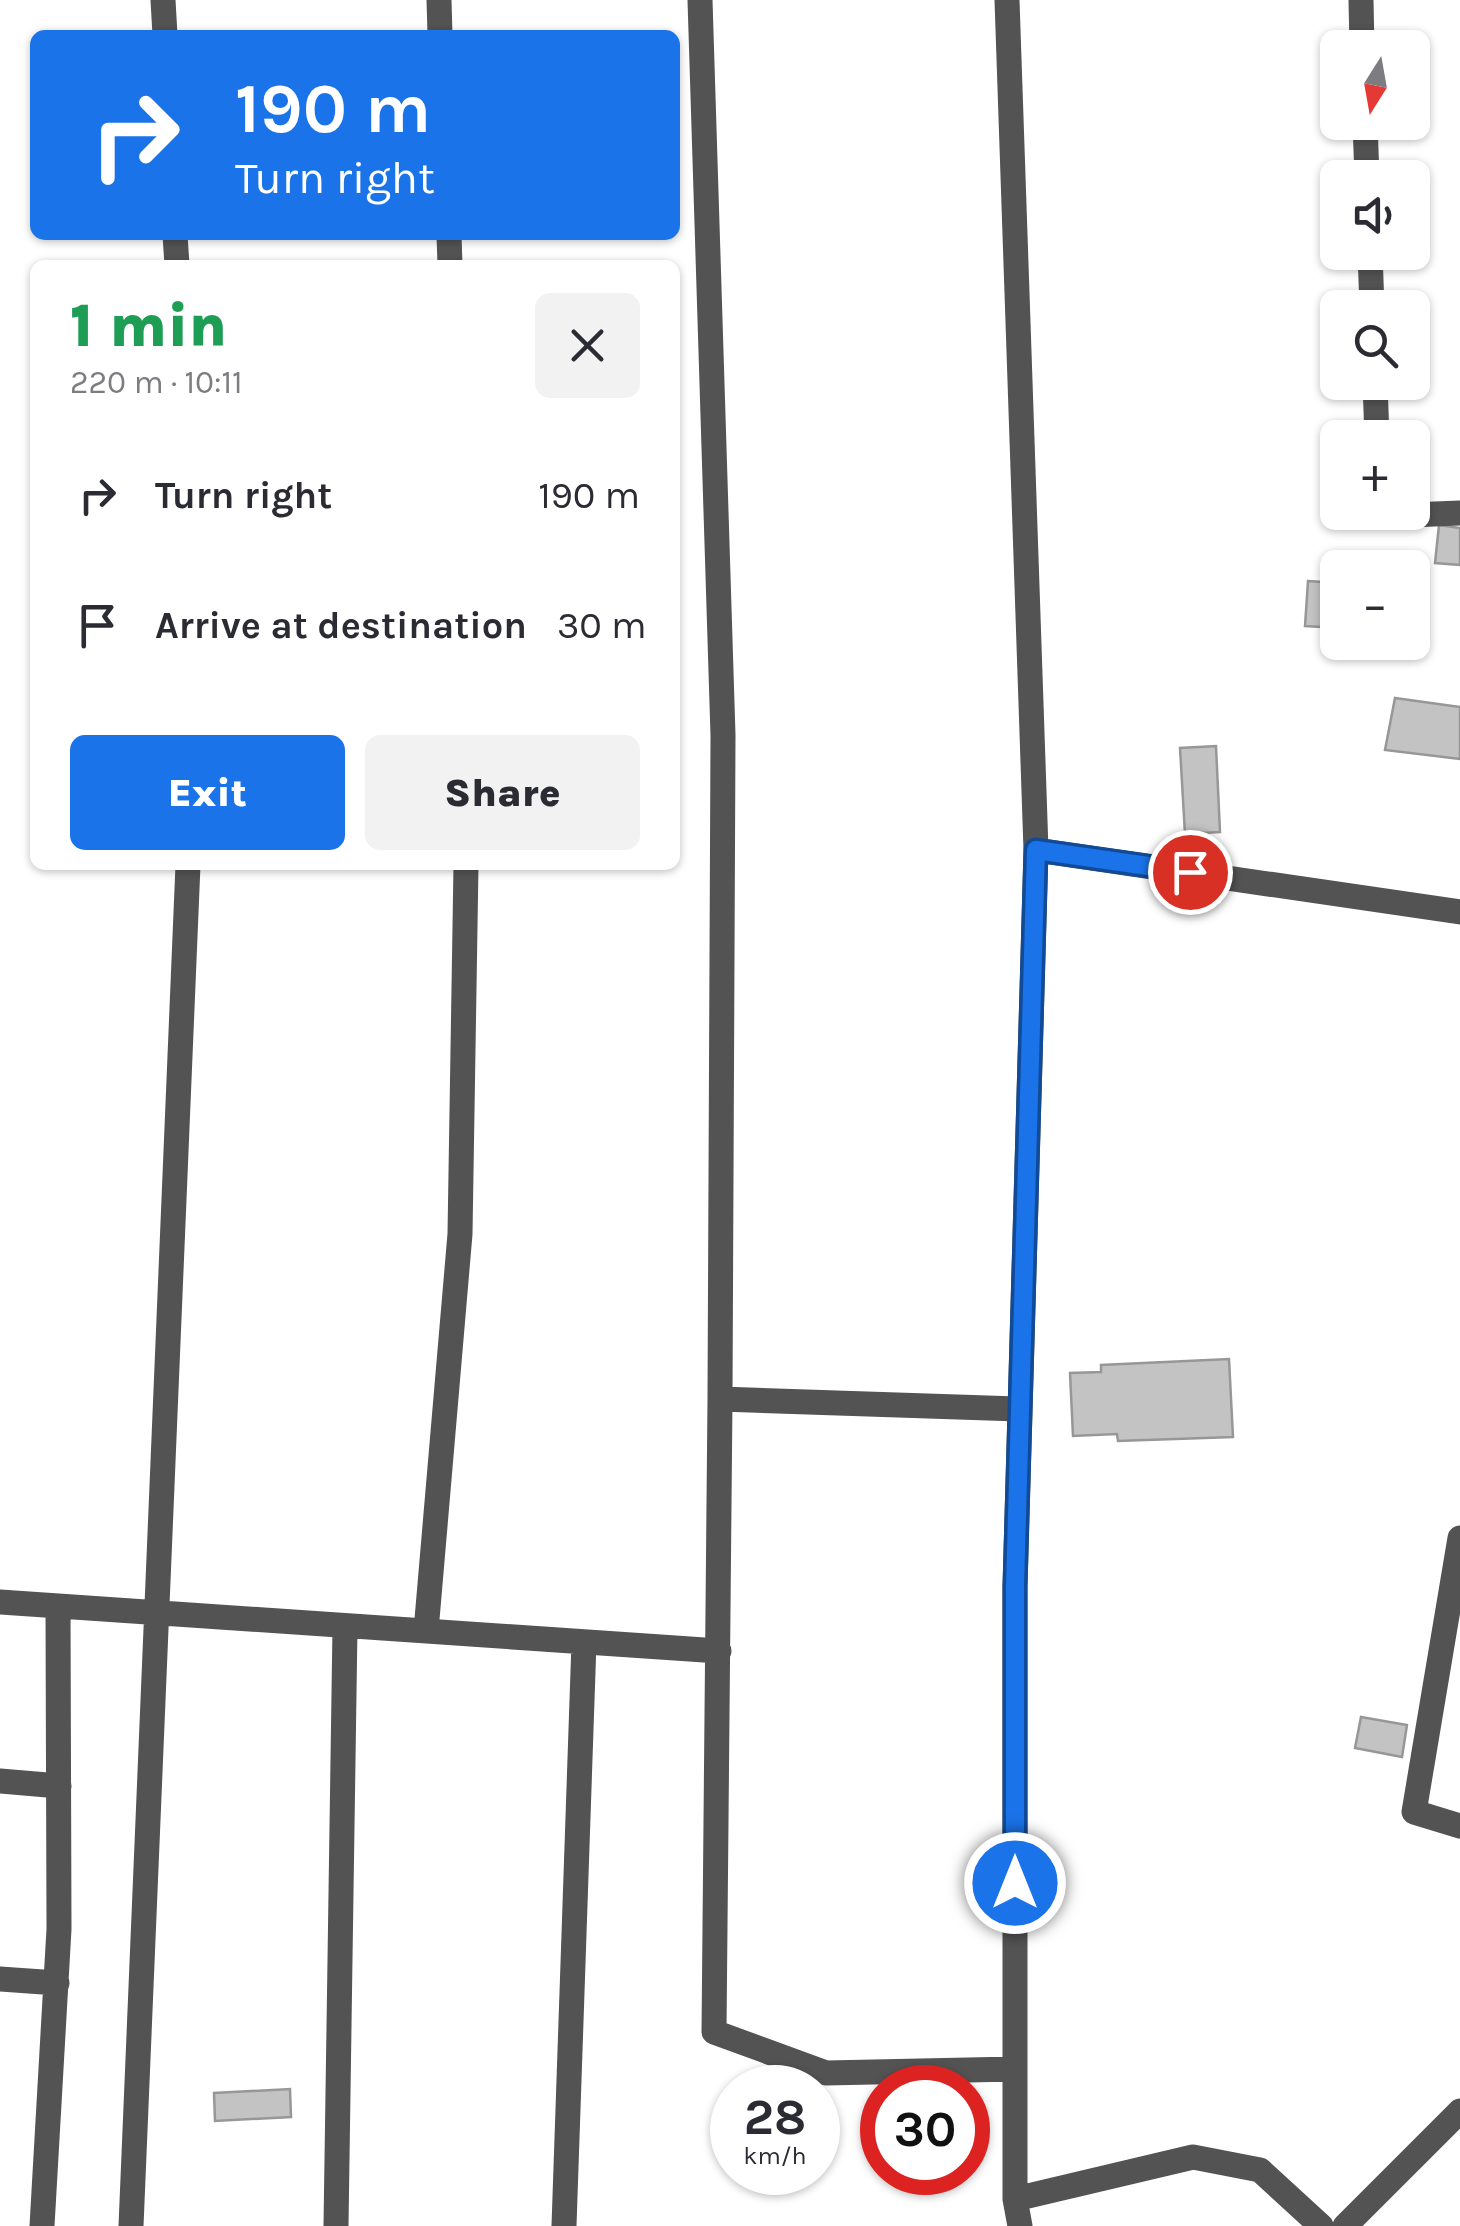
<!DOCTYPE html>
<meta charset="utf-8">
<style>
:root{--surface:#fff;--page:#f2f2f3;--text:#2b2b33;--muted:#7c7c81;--accent:#1a73e8}
body{margin:0;font-family:Karla,sans-serif;background:var(--page);color:var(--text);height:100vh;display:flex;flex-direction:column;font-size:38px;white-space:nowrap}
*{box-sizing:border-box;margin:0}
p{font-size:32px;color:var(--muted)}
.icon{flex:none;width:55px;height:55px;fill:none;stroke:currentColor;stroke-width:2;stroke-linecap:round;stroke-linejoin:round}
.map{position:relative;flex:1;overflow:hidden}
.drawer{position:absolute;left:30px;top:260px;width:650px;height:610px;display:flex;flex-direction:column;background:var(--surface);border-radius:15px;box-shadow:0 2px 8px #0004}
.drawer>*{flex:none}
.hud{position:absolute;left:30px;top:30px;width:650px;height:210px;border-radius:15px;box-shadow:0 2px 8px #0004;background:#1a73e8;color:#fff;overflow:hidden}
.needle{width:65px;rotate:191deg}
.fabs{position:absolute;left:1320px;top:30px;display:grid;gap:20px}
.fabs a{display:grid;place-items:center;width:110px;height:110px;border-radius:15px;background:var(--surface);box-shadow:0 2px 8px #0004;font-size:50px}
.speed{position:absolute;left:710px;top:2065px;display:flex;gap:20px;font-size:50px;font-weight:700;text-align:center}
.speed>*{display:grid;place-content:center;width:130px;height:130px;border-radius:50%;background:var(--surface);box-shadow:0 2px 8px #0004;line-height:1}
.speed small{font-size:25px;font-weight:400}
.speed .limit{border:15px solid #d22;background:#fff;color:#111}
.pin{position:absolute;display:grid;place-items:center;width:85px;height:85px;color:#fff;margin:-42px;border:5px solid #fff;border-radius:50%;box-shadow:0 2px 10px #0007}
.me{position:absolute;width:110px;margin:-55px;rotate:0deg;stroke-linejoin:round;filter:drop-shadow(0 0 8px #0008)}
.turn{display:flex;align-items:center;gap:35px;height:210px;padding:0 40px;font-size:45px}
.turn .icon{width:130px;height:130px;stroke-width:2.5}
.turn b{display:block;font-size:70px;line-height:85px}
.round{display:grid;place-items:center;flex:none;width:105px;height:105px;border-radius:15px;background:var(--page)}
.overview{display:flex;align-items:center;justify-content:space-between;height:170px;padding:0 40px}
h1{font-size:60px;font-weight:800;line-height:75px;color:#1e9e55}
.action{display:flex;gap:20px;margin-top:auto;padding:20px 40px}
.action a{flex:1;height:115px;border-radius:15px;background:var(--accent);color:#fff;font-size:40px;font-weight:800;line-height:115px;text-align:center}
.action a+a{background:var(--page);color:var(--text)}
ul{padding:0;list-style:none}
li{display:flex;align-items:center;gap:30px;height:130px;padding:0 40px}
li div{flex:1}
li b{display:block;font-size:38px}
li em{font-style:normal}
.map>svg:first-child{display:block}
.building{fill:#c3c3c3;stroke:#979797;stroke-width:2.5}
.lines{fill:none;stroke-linecap:round;stroke-linejoin:round}
.minor{stroke:#535353;stroke-width:25}
.route-casing{stroke:#114b97;stroke-width:25}
.route{stroke:#1a73e8;stroke-width:18}
</style>
<div class="map">
<svg width="1460" height="2226" viewBox="0 0 1460 2226">
<rect width="100%" height="100%" fill="#fff"/>
<path class="building" d="M1439,525L1460,528V565L1435,563Z
M1308,581L1338,583V628L1305,626Z
M1395,698L1460,707V759L1385,750Z
M1216,746L1220,832L1185,834L1180,748Z
M1229,1359L1233,1437L1118,1441L1117,1434L1073,1436L1070,1373L1101,1372V1365Z
M1361,1717L1407,1725L1402,1757L1355,1748Z
M290,2089L291,2117L215,2121L214,2093Z"/>
<g class="lines">
<path class="minor" d="M163,0L165,35
M439,0L440,35
M700,0L723,735L720,1399L1020,1409
M1007,0L1036,850L1015,1587V2199L1020,2226
M1361,0L1362,48
M1365,122L1367,178
M175,235L177,265
M449,235L450,265
M1370,252L1372,308
M1375,382L1377,438
M1380,512L1385,516L1460,513
M1036,850L1460,912
M720,1399L714,2032L826,2073L1015,2069
M1460,1538L1414,1812L1460,1826
M0,1602L719,1651
M426,1631L460,1234L466,865
M0,1781L59,1786
M0,1979L57,1983
M1015,2199L1193,2157L1260,2170L1321,2226
M42,2226L59,1929L58,1606
M131,2226L188,865
M336,2226L345,1627
M564,2226L584,1642
M1345,2226L1460,2111"/>
</g>
<g class="lines">
<defs>
<path id="route" d="M1015,1883V1586L1036,850L1190,872"/>
</defs>
<use href="#route" class="route-casing"/>
<use href="#route" class="route"/>
</g>
</svg>
<div class="fabs">
<a><svg class="needle" viewBox="-14 -14 28 28"><path d="M0-13l5 13h-10z" fill="#e53935"/><path d="M0 13l5-13h-10z" fill="#7c7c81"/></svg></a>
<a><svg class="icon" aria-label="sound" viewBox="0 0 24 24"><path d="M4 9h4l5-4v14l-5-4H4zM17 9q2 3 0 6"/></svg></a>
<a><svg class="icon" aria-label="search" viewBox="0 0 24 24"><circle cx="10" cy="10" r="6"/><path d="M15 15l6 6"/></svg></a>
<a>+</a>
<a>−</a>
</div>
<div class="speed"><div>28<small>km/h</small></div><div class="limit">30</div></div>
<div class="pin" style="left:1190px;top:872px;background:#d93025"><svg class="icon" aria-label="arrive" viewBox="0 0 24 24"><path d="M6 21V4h12l-3 4 3 4H6"/></svg></div>
<svg class="me" style="left:1015px;top:1883px" viewBox="-20 -20 40 40"><circle r="17" fill="#1a73e8" stroke="#fff" stroke-width="3"/><path d="M0-11L8 9 0 5-8 9z" fill="#fff"/></svg>
<div class="hud">
<div class="turn"><svg class="icon" aria-label="right" viewBox="0 0 24 24"><path d="M7 20v-9h11M14 6l5 5-5 5"/></svg><div><b>190 m</b>Turn right</div></div>
</div>
<section class="drawer">
<div class="overview"><div><h1>1 min</h1><p>220 m · 10:11</p></div><a class="round"><svg class="icon" aria-label="close" viewBox="0 0 24 24"><path d="M6 6l12 12M18 6L6 18"/></svg></a></div>
<ul>
<li><svg class="icon" aria-label="right" viewBox="0 0 24 24"><path d="M7 20v-9h11M14 6l5 5-5 5"/></svg><div><b>Turn right</b></div><em>190 m</em></li>
<li><svg class="icon" aria-label="arrive" viewBox="0 0 24 24"><path d="M6 21V4h12l-3 4 3 4H6"/></svg><div><b>Arrive at destination</b></div><em>30 m</em></li>
</ul>
<div class="action"><a>Exit</a><a>Share</a></div>
</section>
</div>
